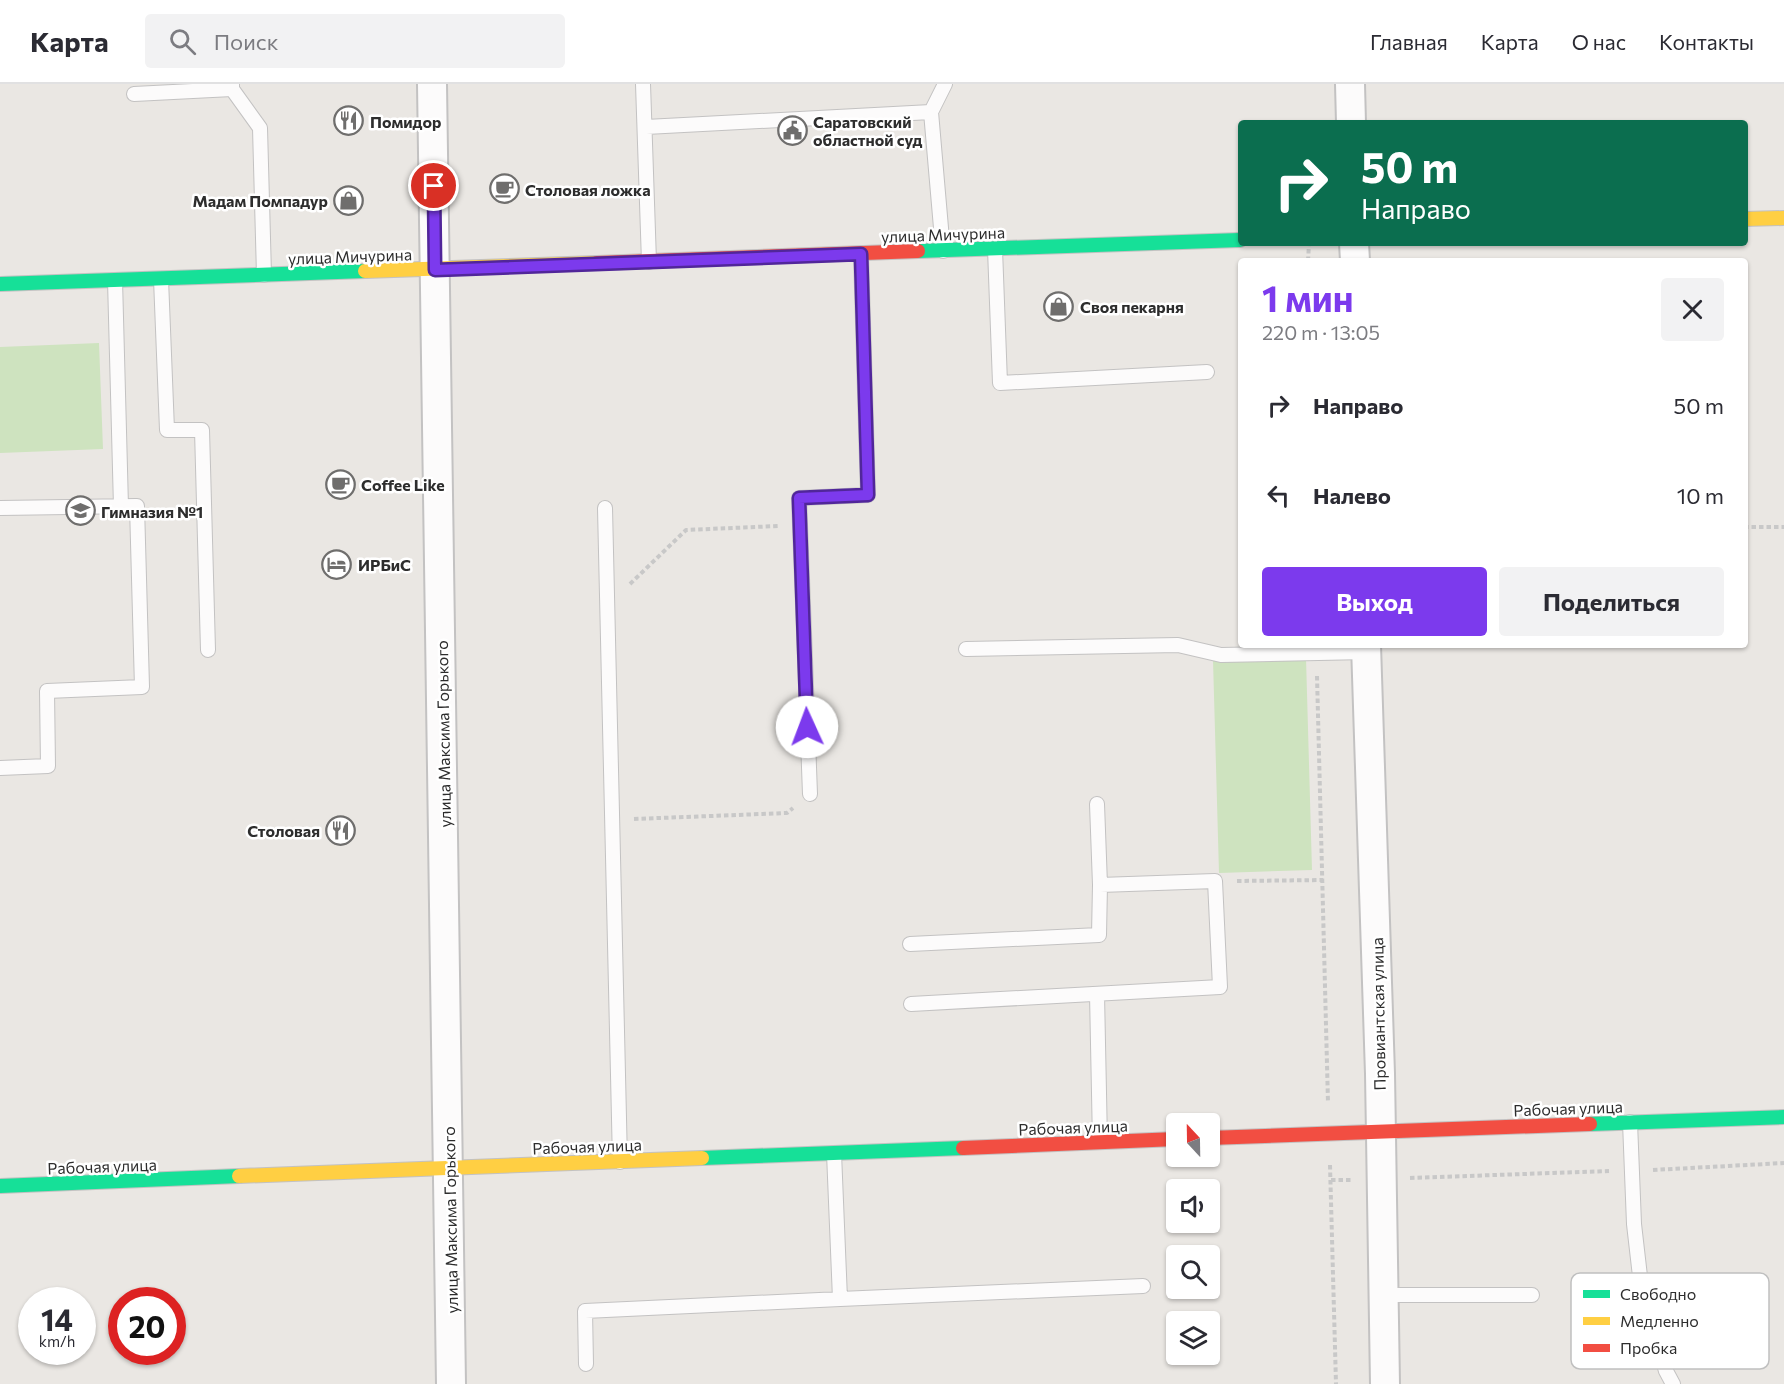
<!DOCTYPE html>
<html lang="ru">
<meta charset="utf-8">
<style>
:root{--surface:#fff;--page:#f2f2f3;--text:#2b2b33;--muted:#7c7c81;--line:#e1e1e2;--accent:#7c3aed}
body{margin:0;font-family:Commissioner,sans-serif;background:var(--page);color:var(--text);height:100vh;display:flex;flex-direction:column;font-size:22px;white-space:nowrap}
*{box-sizing:border-box;margin:0}
p{font-size:20px;color:var(--muted)}
.icon{flex:none;width:33px;height:33px;fill:none;stroke:currentColor;stroke-width:2;stroke-linecap:round;stroke-linejoin:round}
.map{position:relative;flex:1;overflow:hidden}
.drawer{position:absolute;left:1238px;top:174px;width:510px;height:390px;display:flex;flex-direction:column;background:var(--surface);border-radius:6px;box-shadow:0 2px 4px #0004}
.drawer>*{flex:none}
.top-card{position:absolute;left:1238px;top:36px;width:510px;height:126px;border-radius:6px;box-shadow:0 2px 4px #0004;background:#0b6e4f;color:#fff;overflow:hidden}
.needle{width:39px;rotate:338deg}
.fabs{position:absolute;left:1166px;top:1029px;display:grid;gap:12px}
.fabs a{display:grid;place-items:center;width:54px;height:54px;border-radius:6px;background:var(--surface);box-shadow:0 2px 4px #0004;font-size:30px}
.speed{position:absolute;left:18px;top:1203px;display:flex;gap:12px;font-size:30px;font-weight:700;text-align:center}
.speed>*{display:grid;place-content:center;width:78px;height:78px;border-radius:50%;background:var(--surface);box-shadow:0 2px 4px #0004;line-height:1}
.speed small{font-size:15px;font-weight:400}
.speed .limit{border:9px solid #d22;background:#fff;color:#111}
.pin{position:absolute;display:grid;place-items:center;width:51px;height:51px;color:#fff;margin:-26px;border:3px solid #fff;border-radius:50%;box-shadow:0 2px 6px #0007}
.me{position:absolute;width:66px;margin:-33px;rotate:358deg;stroke-linejoin:round;filter:drop-shadow(0 0 4px #0008)}
.turn{display:flex;align-items:center;gap:21px;height:126px;padding:0 24px;font-size:27px}
.turn .icon{width:78px;height:78px;stroke-width:2.5}
.turn b{display:block;font-size:42px;line-height:51px}
.round{display:grid;place-items:center;flex:none;width:63px;height:63px;border-radius:6px;background:var(--page)}
.overview{display:flex;align-items:center;justify-content:space-between;height:102px;padding:0 24px}
h1{font-size:36px;font-weight:700;line-height:45px;color:var(--accent)}
.action{display:flex;gap:12px;margin-top:auto;padding:12px 24px}
.action a{flex:1;height:69px;border-radius:6px;background:var(--accent);color:#fff;font-size:24px;font-weight:700;line-height:69px;text-align:center}
.action a+a{background:var(--page);color:var(--text)}
ul{padding:0;list-style:none}
li{display:flex;align-items:center;gap:18px;height:90px;padding:0 24px}
li div{flex:1}
li b{display:block;font-size:22px}
li em{font-style:normal}
header{display:flex;align-items:center;gap:36px;box-sizing:border-box;height:84px;padding:0 30px;background:var(--surface);border-bottom:2px solid var(--line)}
header strong{font-size:28px}
nav{display:flex;gap:33px;margin-inline-start:auto;font-size:21px}
.search{width:420px;height:54px;background:var(--page);display:flex;align-items:center;gap:15px;box-sizing:border-box;padding:0 21px;border-radius:6px;color:var(--muted);font-size:22px}
.map>svg:first-child{display:block}
.green{fill:#cee3bf}
.lines{fill:none;stroke-linecap:round;stroke-linejoin:round}
.lane-casing{stroke:#c3c2c2;stroke-width:16}
.street-casing{stroke:#c3c2c2;stroke-width:32}
.fast-casing{stroke:#c3c2c2;stroke-width:16}
.slow-casing{stroke:#c3c2c2;stroke-width:16}
.jam-casing{stroke:#c3c2c2;stroke-width:16}
.path{stroke:#c8c8c8;stroke-width:4;stroke-dasharray:4.5 3;stroke-linecap:butt}
.lane{stroke:#fcfbfb;stroke-width:14}
.street{stroke:#fcfbfb;stroke-width:28}
.fast{stroke:#16e098;stroke-width:14}
.slow{stroke:#ffcf43;stroke-width:14}
.jam{stroke:#f24e42;stroke-width:14}
.route-casing{stroke:#51269a;stroke-width:15}
.route{stroke:#7c3aed;stroke-width:10}
.labels{text-anchor:middle;dominant-baseline:central;stroke-width:5;stroke-linejoin:round;paint-order:stroke}
.poi-label{font-size:16px;font-weight:bold;fill:#2d2d2d;stroke:#fff;text-anchor:start}
.street-label{font-size:16px;fill:#2d2d2d;stroke:#fff}
.key{fill:#fff;stroke:#c0c0c0;stroke-width:1.5}
.key-label{font-size:16px;fill:#2d2d2d}
</style>
<header>
<strong>Карта</strong>
<div class="search"><svg class="icon" aria-label="search" viewBox="0 0 24 24"><circle cx="10" cy="10" r="6"/><path d="M15 15l6 6"/></svg>Поиск</div>
<nav><a>Главная</a><a>Карта</a><a>О нас</a><a>Контакты</a></nav>
</header>
<div class="map">
<svg width="1784" height="1300" viewBox="0 0 1784 1300">
<rect width="100%" height="100%" fill="#eae7e3"/>
<path class="green" d="M99,259L103,365L0,369V263Z
M1306,574L1312,786L1219,789L1213,576Z"/>
<g class="lines">
<defs>
<path id="lane" d="M232,0V5L260,44L264,191
M643,0L649,178
M134,10L232,5
M646,43L931,28
M995,165L1000,299L1207,288
M943,167L931,28L945,0
M161,195L167,346H202L208,566
M115,196L121,423
M0,424L137,422L142,603L47,607L48,682L0,684
M605,424L620,1078
M966,565L1178,561L1221,571L1367,568
M810,710L799,414L868,411L861,170
M910,860L1099,851L1100,801
M1097,910L1100,1058
M911,920L1220,903L1215,797L1100,801L1097,720
M1630,1038L1634,1140L1641,1201L1666,1287L1673,1300
M1384,1211H1532
M840,1215L1143,1202
M586,1280L585,1227L840,1215L834,1069"/>
<path id="street" d="M432,0L451,1300
M1350,0L1351,39
M1354,159L1355,177
M1366,561L1380,990L1385,1300"/>
<path id="fast" d="M918,167L1240,156
M0,200L365,187
M1590,1040L1784,1033
M702,1074L963,1064
M0,1102L239,1092"/>
<path id="slow" d="M1744,135L1784,134
M365,187L597,179
M239,1092L702,1074"/>
<path id="jam" d="M597,179L918,167
M1209,1054L1590,1040
M963,1064L1176,1055"/>
</defs>
<use href="#lane" class="lane-casing"/>
<use href="#street" class="street-casing"/>
<use href="#fast" class="fast-casing"/>
<use href="#slow" class="slow-casing"/>
<use href="#jam" class="jam-casing"/>
<path class="path" d="M1308,177L1309,159
M1744,443H1784
M630,500L686,446L778,442
M1317,592L1328,1019
M634,735L787,729L793,724
M1237,797L1323,796
M1330,1081L1336,1300
M1653,1086L1784,1079
M1410,1094L1609,1087
M1331,1096H1351"/>
<use href="#lane" class="lane"/>
<use href="#street" class="street"/>
<use href="#fast" class="fast"/>
<use href="#slow" class="slow"/>
<use href="#jam" class="jam"/>
</g>
<g class="lines">
<defs>
<path id="route" d="M434,102L435,186L861,170L868,411L799,414L807,643"/>
</defs>
<use href="#route" class="route-casing"/>
<use href="#route" class="route"/>
</g>
<defs>
<symbol id="restaurant-ring" viewBox="-11 -11 22 22"><circle r="9.5" fill="#fff" stroke="#6f6e6d" stroke-width="1.5"/><path d="M-5-6h1v4h1v-4h1v4h1v-4h1v5L-1.5 .5V6h-2V.5L-5-1ZM5-6V6H3V1.5H1.5Q1.5-4 5-6Z" fill="#6f6e6d"/></symbol>
<symbol id="civic-ring" viewBox="-11 -11 22 22"><circle r="9.5" fill="#fff" stroke="#6f6e6d" stroke-width="1.5"/><path d="M-.6-6.5H3V-4.5H.6V-3L4-1V1h2V6H-6V1h2V-1L-.6-3ZM-1.2 2.5V6h2.4V2.5Z" fill="#6f6e6d"/></symbol>
<symbol id="cafe-ring" viewBox="-11 -11 22 22"><circle r="9.5" fill="#fff" stroke="#6f6e6d" stroke-width="1.5"/><path d="M-5.5-4.5H6V0H3Q3 3.5 0 3.5H-2.5Q-5.5 3.5-5.5 0ZM3-3.2v2h1.7v-2ZM-6 4.5H4V6H-6Z" fill="#6f6e6d"/></symbol>
<symbol id="shop-ring" viewBox="-11 -11 22 22"><circle r="9.5" fill="#fff" stroke="#6f6e6d" stroke-width="1.5"/><path d="M-5-2.5h2.3a2.7 3.5 0 0 1 5.4 0H5L5.5 6h-11ZM-1.5-2.5h3a1.5 2.3 0 0 0-3 0Z" fill="#6f6e6d"/></symbol>
<symbol id="school-ring" viewBox="-11 -11 22 22"><circle r="9.5" fill="#fff" stroke="#6f6e6d" stroke-width="1.5"/><path d="M0-5L7-2L0 1L-7-2ZM-4 1L0 2.5L4 1V4Q0 6-4 4Z" fill="#6f6e6d"/></symbol>
<symbol id="hotel-ring" viewBox="-11 -11 22 22"><circle r="9.5" fill="#fff" stroke="#6f6e6d" stroke-width="1.5"/><path d="M-6-4.5h1.5V1H6V5H4.5V3h-9V5H-6ZM-4 0a1.8 1.8 0 1 1 3.6 0ZM.5 0V-2.5h3Q6-2.5 6 0Z" fill="#6f6e6d"/></symbol>
</defs>
<g fill-rule="evenodd">
<use href="#restaurant-ring" x="332" y="20" width="33" height="33"/>
<use href="#civic-ring" x="776" y="30" width="33" height="33"/>
<use href="#cafe-ring" x="488" y="88" width="33" height="33"/>
<use href="#shop-ring" x="332" y="100" width="33" height="33"/>
<use href="#shop-ring" x="1042" y="206" width="33" height="33"/>
<use href="#cafe-ring" x="324" y="384" width="33" height="33"/>
<use href="#school-ring" x="64" y="410" width="33" height="33"/>
<use href="#hotel-ring" x="320" y="464" width="33" height="33"/>
<use href="#restaurant-ring" x="324" y="730" width="33" height="33"/>
</g>
<g class="labels">
<g class="poi-label">
<text x="370" y="37">Помидор</text>
<text x="813" y="37">Саратовский<tspan x="813" dy="18">областной суд</tspan></text>
<text x="525" y="105">Столовая ложка</text>
<text x="328" y="116" text-anchor="end">Мадам Помпадур</text>
<text x="1080" y="222">Своя пекарня</text>
<text x="361" y="400">Coffee Like</text>
<text x="101" y="427">Гимназия №1</text>
<text x="358" y="480">ИРБиС</text>
<text x="320" y="746" text-anchor="end">Столовая</text>
</g>
<g class="street-label">
<text transform="translate(943 150) rotate(-2)">улица Мичурина</text>
<text transform="translate(350 172) rotate(-2)">улица Мичурина</text>
<text transform="translate(443 650) rotate(-91)">улица Максима Горького</text>
<text transform="translate(1378 930) rotate(-91)">Провиантская улица</text>
<text transform="translate(1568 1024) rotate(-2)">Рабочая улица</text>
<text transform="translate(1073 1043) rotate(-2)">Рабочая улица</text>
<text transform="translate(587 1062) rotate(-2)">Рабочая улица</text>
<text transform="translate(102 1082) rotate(-2)">Рабочая улица</text>
<text transform="translate(450 1136) rotate(-91)">улица Максима Горького</text>
</g>
</g>
<rect x="1571" y="1189" width="198" height="96" rx="9" class="key"/>
<rect x="1583" y="1206" width="27" height="8" fill="#16e098"/>
<rect x="1583" y="1233" width="27" height="8" fill="#ffcf43"/>
<rect x="1583" y="1260" width="27" height="8" fill="#f24e42"/>
<g class="key-label">
<text x="1620" y="1216">Свободно</text>
<text x="1620" y="1243">Медленно</text>
<text x="1620" y="1270">Пробка</text>
</g>
</svg>
<div class="fabs">
<a><svg class="needle" viewBox="-14 -14 28 28"><path d="M0-13l5 13h-10z" fill="#e53935"/><path d="M0 13l5-13h-10z" fill="#7c7c81"/></svg></a>
<a><svg class="icon" aria-label="sound" viewBox="0 0 24 24"><path d="M4 9h4l5-4v14l-5-4H4zM17 9q2 3 0 6"/></svg></a>
<a><svg class="icon" aria-label="search" viewBox="0 0 24 24"><circle cx="10" cy="10" r="6"/><path d="M15 15l6 6"/></svg></a>
<a><svg class="icon" aria-label="layers" viewBox="0 0 24 24"><path d="M12 4l9 5-9 5-9-5zM3 14l9 5 9-5"/></svg></a>
</div>
<div class="speed"><div>14<small>km/h</small></div><div class="limit">20</div></div>
<div class="pin" style="left:434px;top:102px;background:#d93025"><svg class="icon" aria-label="arrive" viewBox="0 0 24 24"><path d="M6 21V4h12l-3 4 3 4H6"/></svg></div>
<svg class="me" style="left:807px;top:643px" viewBox="-20 -20 40 40"><circle r="19" fill="#fff"/><path d="M0-13L10 11 0 6-10 11z" fill="#7c3aed"/></svg>
<div class="top-card">
<div class="turn"><svg class="icon" aria-label="right" viewBox="0 0 24 24"><path d="M7 20v-9h11M14 6l5 5-5 5"/></svg><div><b>50 m</b>Направо</div></div>
</div>
<section class="drawer">
<div class="overview"><div><h1>1 мин</h1><p>220 m · 13:05</p></div><a class="round"><svg class="icon" aria-label="close" viewBox="0 0 24 24"><path d="M6 6l12 12M18 6L6 18"/></svg></a></div>
<ul>
<li><svg class="icon" aria-label="right" viewBox="0 0 24 24"><path d="M7 20v-9h11M14 6l5 5-5 5"/></svg><div><b>Направо</b></div><em>50 m</em></li>
<li><svg class="icon" aria-label="left" viewBox="0 0 24 24"><path d="M17 20v-9H6M10 6l-5 5 5 5"/></svg><div><b>Налево</b></div><em>10 m</em></li>
</ul>
<div class="action"><a>Выход</a><a>Поделиться</a></div>
</section>
</div>
